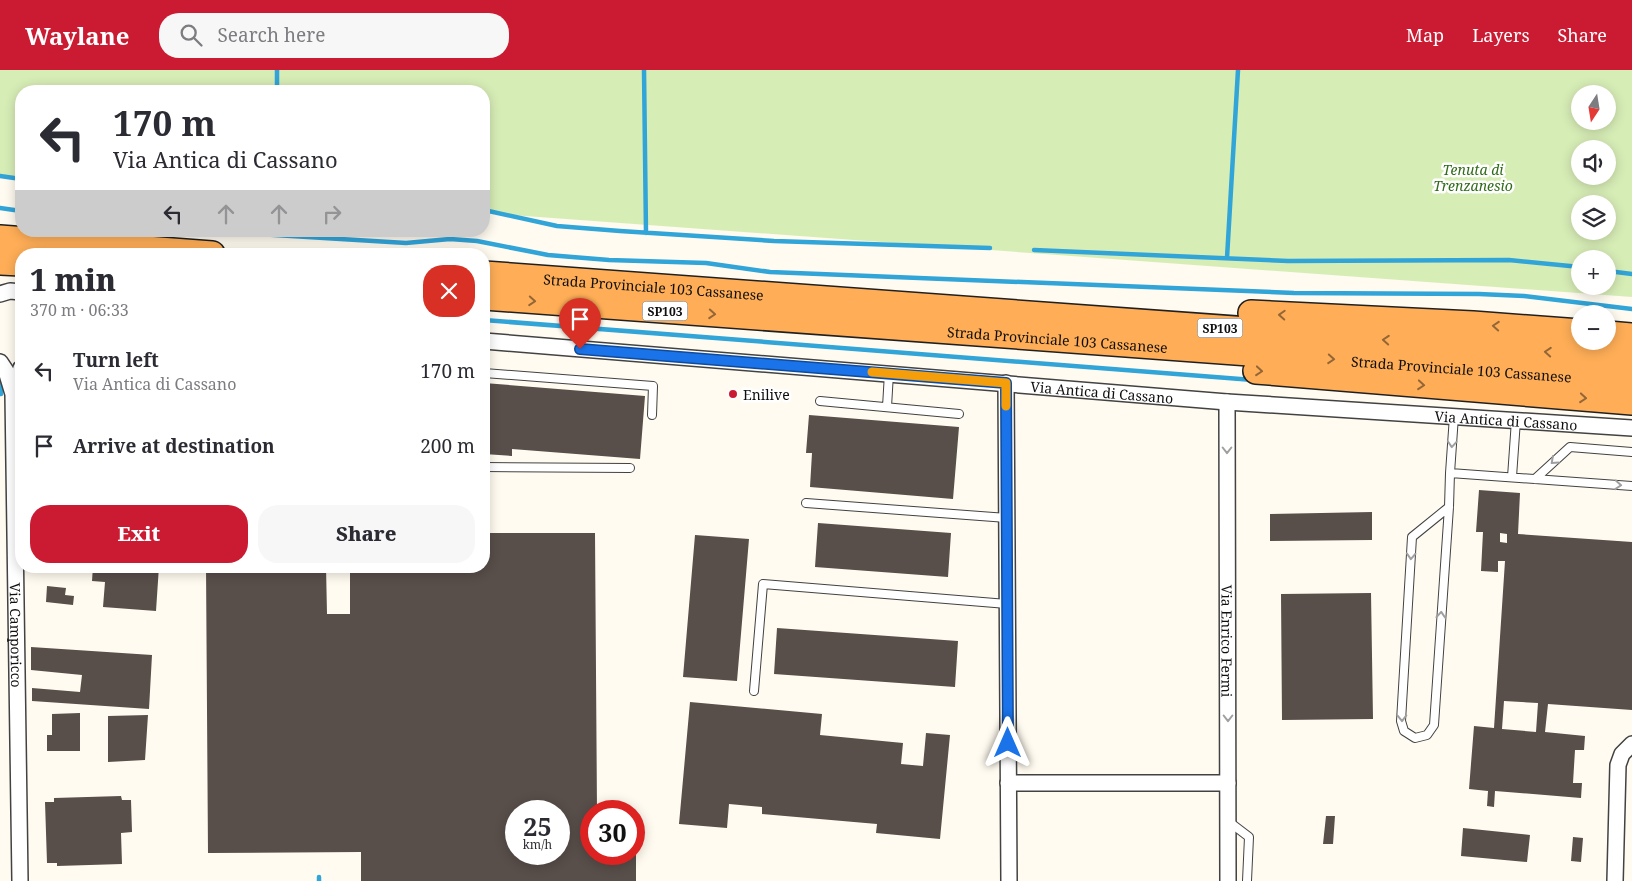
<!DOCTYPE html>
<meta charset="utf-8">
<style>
:root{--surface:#fff;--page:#f7f7f7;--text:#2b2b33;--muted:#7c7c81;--accent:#ca1b32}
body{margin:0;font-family:"Noto Serif",serif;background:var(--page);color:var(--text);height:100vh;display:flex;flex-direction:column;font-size:19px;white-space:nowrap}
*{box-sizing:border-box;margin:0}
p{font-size:16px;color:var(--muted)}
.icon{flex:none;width:28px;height:28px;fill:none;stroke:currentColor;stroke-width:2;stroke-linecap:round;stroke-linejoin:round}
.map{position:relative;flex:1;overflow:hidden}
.details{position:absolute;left:15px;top:178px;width:475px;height:325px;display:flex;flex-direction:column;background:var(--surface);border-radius:20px;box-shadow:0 2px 12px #0003}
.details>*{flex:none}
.top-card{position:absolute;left:15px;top:15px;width:475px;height:152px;border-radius:20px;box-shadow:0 2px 12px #0003;background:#fff;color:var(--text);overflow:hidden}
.needle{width:32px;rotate:192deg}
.fabs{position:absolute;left:1571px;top:15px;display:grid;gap:10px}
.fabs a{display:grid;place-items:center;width:45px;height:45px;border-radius:50%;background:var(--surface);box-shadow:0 2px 12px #0003;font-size:25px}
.speed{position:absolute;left:505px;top:730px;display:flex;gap:10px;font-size:25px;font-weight:700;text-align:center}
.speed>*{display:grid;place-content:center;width:65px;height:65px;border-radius:50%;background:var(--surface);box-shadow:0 2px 12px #0003;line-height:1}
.speed small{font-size:12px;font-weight:400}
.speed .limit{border:8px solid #d22;background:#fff;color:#111}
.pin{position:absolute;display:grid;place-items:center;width:42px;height:42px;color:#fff;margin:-51px -21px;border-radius:50% 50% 50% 0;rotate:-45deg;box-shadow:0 0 5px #0007}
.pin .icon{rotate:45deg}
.me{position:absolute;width:55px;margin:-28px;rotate:0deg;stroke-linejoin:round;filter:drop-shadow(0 0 4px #0008)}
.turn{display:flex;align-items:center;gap:18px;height:105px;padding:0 15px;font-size:22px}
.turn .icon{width:65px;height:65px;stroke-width:2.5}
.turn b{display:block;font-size:35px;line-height:42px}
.lanes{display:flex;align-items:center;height:48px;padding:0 15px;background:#0003;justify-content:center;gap:25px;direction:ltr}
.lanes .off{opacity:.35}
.round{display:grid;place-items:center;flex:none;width:52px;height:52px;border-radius:20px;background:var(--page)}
.headline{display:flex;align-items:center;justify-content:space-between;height:85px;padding:0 15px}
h1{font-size:30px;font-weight:800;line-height:38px}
.button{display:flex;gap:10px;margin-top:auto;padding:10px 15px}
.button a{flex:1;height:58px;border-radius:20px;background:var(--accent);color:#fff;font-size:20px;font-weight:800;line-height:58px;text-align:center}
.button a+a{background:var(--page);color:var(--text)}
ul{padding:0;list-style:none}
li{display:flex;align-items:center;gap:15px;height:75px;padding:0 15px}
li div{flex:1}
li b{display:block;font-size:19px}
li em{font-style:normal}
header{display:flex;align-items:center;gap:30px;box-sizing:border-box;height:70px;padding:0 25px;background:var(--accent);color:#fff}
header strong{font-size:24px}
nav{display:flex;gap:28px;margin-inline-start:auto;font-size:18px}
.search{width:350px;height:45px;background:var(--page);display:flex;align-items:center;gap:12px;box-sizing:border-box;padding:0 18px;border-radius:20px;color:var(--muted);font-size:19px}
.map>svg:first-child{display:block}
.green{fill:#d7edb6;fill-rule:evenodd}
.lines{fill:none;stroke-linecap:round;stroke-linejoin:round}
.stream{stroke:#31a4d8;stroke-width:4.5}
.building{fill:#584e4a;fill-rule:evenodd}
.service-casing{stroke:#424242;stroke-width:10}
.minor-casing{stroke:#424242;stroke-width:18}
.trunk-casing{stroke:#202020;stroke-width:28}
.service{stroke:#fff;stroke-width:8}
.minor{stroke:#fff;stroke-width:15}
.trunk{stroke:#ffae57;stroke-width:25}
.oneway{stroke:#936637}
.oneway2{stroke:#9f9f9f}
.route-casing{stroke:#114b97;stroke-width:12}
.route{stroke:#1a73e8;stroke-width:9}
.slow{stroke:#f59e0b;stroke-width:9}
.poi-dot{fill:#ca1b32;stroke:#fff;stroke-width:2}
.labels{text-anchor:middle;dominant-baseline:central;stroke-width:5;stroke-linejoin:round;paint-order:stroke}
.shield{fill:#fff;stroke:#575757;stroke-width:1}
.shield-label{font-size:12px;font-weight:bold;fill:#0f0f0f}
.park-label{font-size:14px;font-style:italic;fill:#316c19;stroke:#fff}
.street-label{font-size:14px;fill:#0f0f0f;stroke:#fff}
.poi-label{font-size:14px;fill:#0f0f0f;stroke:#fff;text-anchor:start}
</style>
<header>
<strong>Waylane</strong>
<div class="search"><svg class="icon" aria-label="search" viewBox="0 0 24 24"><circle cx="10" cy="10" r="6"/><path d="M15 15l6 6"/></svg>Search here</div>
<nav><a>Map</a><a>Layers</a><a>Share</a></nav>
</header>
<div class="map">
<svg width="1632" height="811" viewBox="0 0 1632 811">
<rect width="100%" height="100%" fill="#fffbf0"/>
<path class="green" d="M0,0H1632V227L484,143V21H21V107L0,105ZM1580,24H1608V51H1580ZM1580,79H1608V106H1580ZM1580,134H1608V161H1580ZM1580,189H1608V216H1580Z"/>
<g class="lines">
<path class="stream" d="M277,0V21
M644,0L646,163
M0,106L21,109
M0,138L21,141
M484,140L557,156L620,161L774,171L990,178
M211,161L406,173L450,169L477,171L548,185L609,190L706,193L770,202L1294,223L1479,224L1524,226L1632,239
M1034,180L1288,191L1509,190L1580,197
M1227,188L1238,0
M1608,201L1632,204
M484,250L1253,310
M0,312L1,324
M319,807V811"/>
</g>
<path class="building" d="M484,313L645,326L640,389L512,379V386L484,384Z
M809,345L959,357L953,429L810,417L812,383H806Z
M1479,420L1520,423L1518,464L1632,472V640L1548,634L1545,662L1585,666L1584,680H1575L1573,713H1582L1581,728L1495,721L1494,737L1487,736L1488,721L1469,719L1474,656L1494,658L1505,491H1498V502L1481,501L1483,462H1476ZM1500,463L1507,464V473L1500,472ZM1504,631L1538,633L1536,662L1502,659Z
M1372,442V470L1270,471V444Z
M818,453L951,463L948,507L815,497Z
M484,463H595L597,741H591V784H634L636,781V811H361V782L208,783L206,496H326L327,544H350V496H484ZM516,741H559V784H516Z
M695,465L749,469L737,611L683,607Z
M93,496H159L156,541L103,537L105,512L92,511Z
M47,516L66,518L65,525L74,526L73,535L46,532Z
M1371,523L1373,649L1282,650L1281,524Z
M777,558L958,571L955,617L774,604Z
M31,577L152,585L149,639L32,631V618L80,622L82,605L31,600Z
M690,632L822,644L820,665L903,673L901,694L923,696L926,663L950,665L940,769L876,763L877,754L762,744V737L729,734L727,758L679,754Z
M80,643V681H47V665H52V644Z
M148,645L145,690L108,692V646Z
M121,726L122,730H131L132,762L121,763L122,794L57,796V793H47L45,732H54V728Z
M1326,746H1335L1333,774H1323Z
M1463,758L1530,765L1527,792L1461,786Z
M1573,767L1583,768L1581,792L1571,791Z"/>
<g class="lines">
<defs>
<path id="service" d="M484,303L653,316L652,345
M820,331L959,344
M887,337L889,303
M484,397L630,398
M1450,403L1454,346
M1512,407L1516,350
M1535,409L1570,377L1632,382
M806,433L1007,448
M1449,437L1412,467L1401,651L1404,661L1415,668L1427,665L1434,655L1449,437L1450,403L1632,416
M754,621L763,514L1007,534
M1228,751L1249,767L1247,811"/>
<g id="minor">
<path d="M0,224L10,221L21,222"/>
<path id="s1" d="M484,271L1227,332L1632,358"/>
<path id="s2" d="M0,292L6,301L13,324L20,811"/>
<path d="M1006,313L1009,811"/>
<path d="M14,323L21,298"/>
<path id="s3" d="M1227,332L1228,811"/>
<path d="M1008,713H1228"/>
<path d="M1615,811L1618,695L1622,684L1632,674"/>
</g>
<g id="trunk">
<path d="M0,168L212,184"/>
<path d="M0,192L21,193"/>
<path id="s4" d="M484,204L1632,288"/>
<path id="s5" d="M484,227L1632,311"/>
<path d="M1251,243L1473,254L1580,262"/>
<path d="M1608,264L1632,266"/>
<path d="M1256,301L1632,332"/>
</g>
</defs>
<use href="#service" class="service-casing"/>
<use href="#minor" class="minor-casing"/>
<use href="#trunk" class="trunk-casing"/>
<use href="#service" class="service"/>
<use href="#minor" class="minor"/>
<use href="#trunk" class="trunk"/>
</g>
<defs><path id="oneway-chevron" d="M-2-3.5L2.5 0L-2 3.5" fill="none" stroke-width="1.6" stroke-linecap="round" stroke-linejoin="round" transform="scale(1.25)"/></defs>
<g class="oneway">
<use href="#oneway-chevron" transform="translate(532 231) rotate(4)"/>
<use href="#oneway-chevron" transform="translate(712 244) rotate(4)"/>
<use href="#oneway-chevron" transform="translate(1282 245) rotate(-177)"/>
<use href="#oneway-chevron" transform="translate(1496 256) rotate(-176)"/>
<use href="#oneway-chevron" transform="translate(1386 270) rotate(-176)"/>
<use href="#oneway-chevron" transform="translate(1548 282) rotate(-176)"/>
<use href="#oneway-chevron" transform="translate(1331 289) rotate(4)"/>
<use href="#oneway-chevron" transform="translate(1259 301) rotate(5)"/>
<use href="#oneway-chevron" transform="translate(1421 315) rotate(5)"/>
<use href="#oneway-chevron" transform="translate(1583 328) rotate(5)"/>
</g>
<g class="oneway2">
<use href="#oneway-chevron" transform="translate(1452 374) rotate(94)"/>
<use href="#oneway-chevron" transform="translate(1227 380) rotate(90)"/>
<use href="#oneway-chevron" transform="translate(1554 391) rotate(138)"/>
<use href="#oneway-chevron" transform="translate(1618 415) rotate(4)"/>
<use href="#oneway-chevron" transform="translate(1411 486) rotate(93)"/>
<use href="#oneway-chevron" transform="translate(1441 545) rotate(-86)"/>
<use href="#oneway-chevron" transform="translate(1228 648) rotate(90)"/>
<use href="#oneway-chevron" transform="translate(1402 648) rotate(89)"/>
</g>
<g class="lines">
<defs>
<path id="route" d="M580,279L1006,313L1008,673"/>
</defs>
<use href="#route" class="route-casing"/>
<use href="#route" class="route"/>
<path class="slow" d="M872,302L1006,313V336"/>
</g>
<circle class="poi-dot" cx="733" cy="324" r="5"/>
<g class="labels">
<g class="shield">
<rect x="642.5" y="231.5" width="45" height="19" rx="4"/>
<rect x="1197.5" y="248.5" width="45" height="19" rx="4"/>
</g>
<g class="shield-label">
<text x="665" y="241">SP103</text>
<text x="1220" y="258">SP103</text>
</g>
<g class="park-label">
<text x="1473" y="99">Tenuta di<tspan x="1473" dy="16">Trenzanesio</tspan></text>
</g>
<g class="street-label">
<text stroke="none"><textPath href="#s4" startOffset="170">Strada Provinciale 103 Cassanese</textPath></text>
<text stroke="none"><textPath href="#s5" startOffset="575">Strada Provinciale 103 Cassanese</textPath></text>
<text stroke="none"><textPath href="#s5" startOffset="980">Strada Provinciale 103 Cassanese</textPath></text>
<text stroke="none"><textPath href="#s1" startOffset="620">Via Antica di Cassano</textPath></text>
<text stroke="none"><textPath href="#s1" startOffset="1025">Via Antica di Cassano</textPath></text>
<text stroke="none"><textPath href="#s2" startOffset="276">Via Camporicco</textPath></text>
<text stroke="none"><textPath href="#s3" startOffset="239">Via Enrico Fermi</textPath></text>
</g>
<g class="poi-label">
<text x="743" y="324">Enilive</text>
</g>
</g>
</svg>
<div class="fabs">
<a><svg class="needle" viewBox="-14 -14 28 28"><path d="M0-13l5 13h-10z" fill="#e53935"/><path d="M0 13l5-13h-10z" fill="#7c7c81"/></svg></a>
<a><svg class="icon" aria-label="sound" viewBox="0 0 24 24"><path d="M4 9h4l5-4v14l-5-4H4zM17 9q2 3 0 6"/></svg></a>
<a><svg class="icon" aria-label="layers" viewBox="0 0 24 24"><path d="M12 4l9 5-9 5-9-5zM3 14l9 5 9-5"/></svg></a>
<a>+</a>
<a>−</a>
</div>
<div class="speed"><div>25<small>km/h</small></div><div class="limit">30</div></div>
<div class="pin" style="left:580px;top:279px;background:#d93025"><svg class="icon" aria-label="arrive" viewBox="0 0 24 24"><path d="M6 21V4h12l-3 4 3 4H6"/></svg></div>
<svg class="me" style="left:1008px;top:673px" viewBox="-20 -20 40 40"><path d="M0-17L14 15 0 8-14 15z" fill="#1a73e8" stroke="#fff" stroke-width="4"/></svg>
<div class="top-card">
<div class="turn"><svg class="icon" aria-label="left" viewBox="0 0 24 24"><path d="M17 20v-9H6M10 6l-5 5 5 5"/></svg><div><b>170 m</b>Via Antica di Cassano</div></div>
<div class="lanes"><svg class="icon" aria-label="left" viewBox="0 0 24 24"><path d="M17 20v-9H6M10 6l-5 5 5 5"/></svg><svg class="icon off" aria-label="ahead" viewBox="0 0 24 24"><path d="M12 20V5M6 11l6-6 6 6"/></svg><svg class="icon off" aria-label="ahead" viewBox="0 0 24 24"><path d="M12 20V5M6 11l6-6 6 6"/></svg><svg class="icon off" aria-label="right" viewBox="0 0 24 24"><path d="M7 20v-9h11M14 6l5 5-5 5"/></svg></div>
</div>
<section class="details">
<div class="headline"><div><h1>1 min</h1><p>370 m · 06:33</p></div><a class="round" style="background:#d93025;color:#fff"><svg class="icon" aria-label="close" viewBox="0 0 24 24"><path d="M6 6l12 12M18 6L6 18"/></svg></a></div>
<ul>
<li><svg class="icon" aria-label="left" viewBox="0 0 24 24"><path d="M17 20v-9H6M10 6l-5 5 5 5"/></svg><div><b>Turn left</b><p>Via Antica di Cassano</p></div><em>170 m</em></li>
<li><svg class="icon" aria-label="arrive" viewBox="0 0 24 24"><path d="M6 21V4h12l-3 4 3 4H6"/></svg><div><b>Arrive at destination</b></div><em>200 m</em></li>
</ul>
<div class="button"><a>Exit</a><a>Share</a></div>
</section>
</div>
